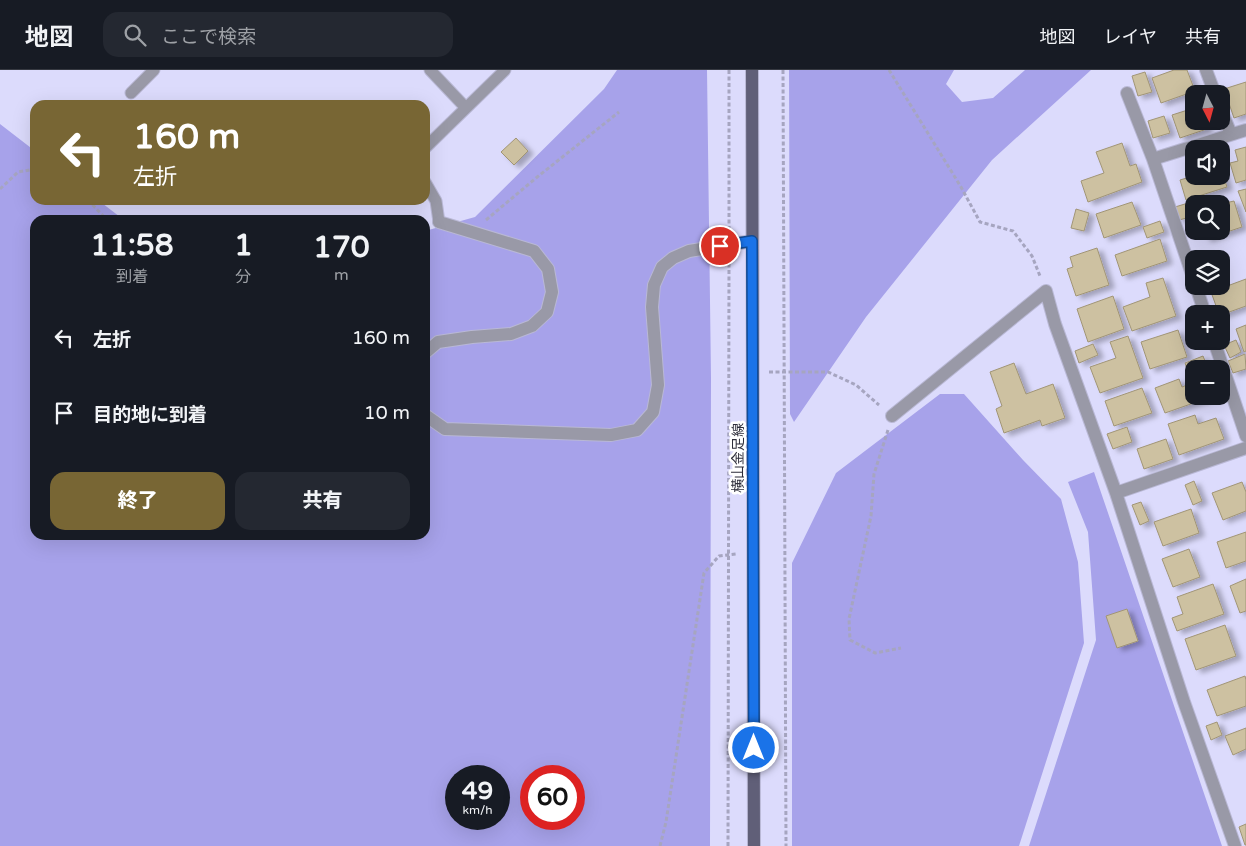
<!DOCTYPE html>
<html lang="ja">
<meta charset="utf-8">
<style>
:root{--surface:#171b24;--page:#242831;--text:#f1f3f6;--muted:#9ea1a6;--line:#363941;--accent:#786634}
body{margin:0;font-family:"Varela Round","Noto Sans JP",sans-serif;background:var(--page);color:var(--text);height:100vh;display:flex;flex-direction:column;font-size:19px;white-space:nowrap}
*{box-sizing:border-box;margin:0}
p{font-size:16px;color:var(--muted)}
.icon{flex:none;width:28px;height:28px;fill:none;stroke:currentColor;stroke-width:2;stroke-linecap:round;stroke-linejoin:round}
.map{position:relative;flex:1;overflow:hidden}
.drawer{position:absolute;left:30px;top:145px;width:400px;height:325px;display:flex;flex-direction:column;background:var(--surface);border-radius:15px;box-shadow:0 5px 20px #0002}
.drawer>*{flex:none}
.banner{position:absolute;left:30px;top:30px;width:400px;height:105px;border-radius:15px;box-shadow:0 5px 20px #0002;background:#786634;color:#fff;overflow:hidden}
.needle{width:32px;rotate:174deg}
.buttons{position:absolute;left:1185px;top:15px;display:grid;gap:10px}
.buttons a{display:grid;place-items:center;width:45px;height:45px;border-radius:10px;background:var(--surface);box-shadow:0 5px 20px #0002;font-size:25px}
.speed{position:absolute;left:445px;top:695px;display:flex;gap:10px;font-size:25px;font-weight:700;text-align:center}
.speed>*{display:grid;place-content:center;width:65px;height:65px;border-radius:50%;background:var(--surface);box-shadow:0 5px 20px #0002;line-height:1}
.speed small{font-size:12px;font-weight:400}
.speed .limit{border:8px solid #d22;background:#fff;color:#111}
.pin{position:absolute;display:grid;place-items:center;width:42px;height:42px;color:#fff;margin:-21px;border:2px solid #fff;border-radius:50%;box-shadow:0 1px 5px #0007}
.me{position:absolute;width:55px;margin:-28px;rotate:0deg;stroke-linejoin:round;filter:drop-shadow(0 0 4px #0008)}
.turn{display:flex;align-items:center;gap:18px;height:105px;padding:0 20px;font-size:22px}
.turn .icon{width:65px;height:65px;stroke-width:2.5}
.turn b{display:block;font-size:35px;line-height:42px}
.eta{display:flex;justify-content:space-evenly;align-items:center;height:85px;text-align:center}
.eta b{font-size:30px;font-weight:800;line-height:35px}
.cta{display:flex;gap:10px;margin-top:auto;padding:10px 20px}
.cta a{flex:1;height:58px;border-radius:15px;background:var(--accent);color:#fff;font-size:20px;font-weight:800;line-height:58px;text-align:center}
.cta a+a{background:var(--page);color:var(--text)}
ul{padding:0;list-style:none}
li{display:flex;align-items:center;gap:15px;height:75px;padding:0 20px}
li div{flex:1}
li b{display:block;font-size:19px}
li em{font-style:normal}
header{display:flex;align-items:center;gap:30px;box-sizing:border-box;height:70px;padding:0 25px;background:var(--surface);border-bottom:1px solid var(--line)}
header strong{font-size:24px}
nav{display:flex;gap:28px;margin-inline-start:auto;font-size:18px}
.search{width:350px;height:45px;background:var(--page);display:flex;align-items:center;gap:12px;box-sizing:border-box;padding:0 18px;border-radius:15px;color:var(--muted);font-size:19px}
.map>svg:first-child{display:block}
.green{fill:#a7a2ea;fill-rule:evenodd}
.building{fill:#cdc1a1;stroke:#a19576;filter:url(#shadow)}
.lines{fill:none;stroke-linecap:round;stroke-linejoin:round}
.service-casing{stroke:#b9b8d5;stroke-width:13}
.minor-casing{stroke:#b9b8d5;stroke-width:14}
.primary-casing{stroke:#b9b8d5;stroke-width:14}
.path{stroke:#a6a5c0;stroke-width:3;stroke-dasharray:4 2.5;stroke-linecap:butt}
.service{stroke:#9999a7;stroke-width:11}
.minor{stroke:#9999a7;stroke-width:12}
.primary{stroke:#605f78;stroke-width:12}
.route-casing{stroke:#114b97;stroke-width:12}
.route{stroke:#1a73e8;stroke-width:9}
.labels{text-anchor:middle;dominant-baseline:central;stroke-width:5;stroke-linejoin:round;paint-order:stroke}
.street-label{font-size:14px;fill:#2d2d3a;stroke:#fff}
</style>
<header>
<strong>地図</strong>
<div class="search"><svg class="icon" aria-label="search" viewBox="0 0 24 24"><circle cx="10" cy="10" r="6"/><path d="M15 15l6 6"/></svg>ここで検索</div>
<nav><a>地図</a><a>レイヤ</a><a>共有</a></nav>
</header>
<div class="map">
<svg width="1246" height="776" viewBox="0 0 1246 776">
<defs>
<filter id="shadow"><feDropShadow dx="5.5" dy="3" stdDeviation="2.5" flood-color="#0004"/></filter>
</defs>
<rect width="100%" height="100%" fill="#dcdbfc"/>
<path class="green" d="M617,0H707L711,308L710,776H0V54L35,81V130H98L124,150H35V465H425V161L475,147L604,19ZM456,706H499V749H456ZM531,706H574V749H531Z
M789,0H954L946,14L962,32L993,28L1025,0H1091L992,90L866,247L794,352L790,344Z
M940,324H964L1023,390L1061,429L1078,492L1084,573L1019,776H792V493L836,403Z
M1094,402L1222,776H1029L1096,570L1088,462L1068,412Z"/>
<path class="building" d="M1174,0H1187L1195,21L1161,33L1152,8Z
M1145,2L1152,22L1138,26L1132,6Z
M1246,12V44L1234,48L1224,19Z
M1194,38V51H1205L1207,59L1180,68L1172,45Z
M1164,46L1170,63L1153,68L1148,51Z
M516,68L528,81L514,95L501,82Z
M1122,73L1130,96L1136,94L1142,112L1088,132L1081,111L1104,103L1096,82Z
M1246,77V110L1236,113L1230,93L1238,91L1235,80Z
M1194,98V106H1221V99L1227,117L1186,130L1180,110L1190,107L1188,100Z
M1246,119V142L1238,121Z
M1198,130L1199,134H1194V146L1179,150L1175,137Z
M1234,131L1242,157L1206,169L1203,161H1221V143L1224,142L1221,134Z
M1132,132L1141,155L1104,168L1096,144Z
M1076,139L1089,143L1084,161L1071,158Z
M1160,151L1164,162L1147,168L1143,157Z
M1160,169L1167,191L1122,206L1115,185Z
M1097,178L1109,215L1076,226L1067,199L1073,197L1070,187Z
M1163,208L1176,246L1132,261L1123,237L1150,227L1146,213Z
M1246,209V236L1221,245L1219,244L1211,222Z
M1113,226L1124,259L1088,272L1077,239Z
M1246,255V281L1244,282L1236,259Z
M1178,260L1187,287L1150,299L1141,272Z
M1128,266L1143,308L1100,323L1090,297L1116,288L1110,272Z
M1236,270L1241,282L1230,288L1224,275Z
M1093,274L1098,285L1079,293L1075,281Z
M1245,284L1246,299L1233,303L1228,291Z
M1203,286L1208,298L1194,299V304L1189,305L1185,293Z
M1014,293L1026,324L1053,314L1065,348L1042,356L1040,350L1004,363L996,339L1002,336L990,302Z
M1179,309L1182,317L1194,312V326H1208V328L1165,343L1155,318Z
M1142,318L1152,343L1114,356L1105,331Z
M1195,345L1198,354L1216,348L1224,369L1179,385L1168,354Z
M1127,357L1132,372L1113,379L1107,364Z
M1166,369L1173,389L1144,399L1137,379Z
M1194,411L1202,431L1193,435L1185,415Z
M1242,412L1246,422V441L1223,450L1212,423Z
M1141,432L1149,451L1140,455L1132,435Z
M1191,439L1199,463L1163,476L1154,452Z
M1246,462V491L1226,498L1217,472Z
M1189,479L1200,507L1173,517L1162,489Z
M1246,509V541L1240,543L1230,516Z
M1213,514L1224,544L1177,561L1172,548L1183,544L1177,527Z
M1127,539L1138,571L1117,578L1106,546Z
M1225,555L1236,586L1196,600L1185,569Z
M1245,606L1246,610V636L1217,646L1207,620Z
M1217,652L1222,665L1211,670L1206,656Z
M1246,658V679L1233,685L1225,666Z
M1246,754V775H1245L1239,757Z"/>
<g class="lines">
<defs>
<path id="service" d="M430,0L466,38
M131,23L154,0
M425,78L505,0
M425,112L436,131L439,152"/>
<path id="minor" d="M1206,0L1215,24
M1127,23L1153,89L1194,210
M1221,40L1231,64
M1153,89L1246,60
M1196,216L1205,244
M1214,271L1246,366
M425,283L438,272L472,267L511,264L532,256L547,242L552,222L548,199L534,181L439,152
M425,345L445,359L611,365L637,360L653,342L658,315L652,237L654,215L662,197L673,188L689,181L752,171
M892,346L1046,221L1055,254L1116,423L1184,632L1235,776
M1116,423L1246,378"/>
<path id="primary" d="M752,0L754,776"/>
</defs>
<use href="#service" class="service-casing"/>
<use href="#minor" class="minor-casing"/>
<use href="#primary" class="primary-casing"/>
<path class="path" d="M729,0V158
M783,0L786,776
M889,0L961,117L980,152L1013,161L1032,186L1040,206
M0,119L18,102L35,99
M88,130L107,150
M486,150L536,108L619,42
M769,302H828L856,315L879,335
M888,360L874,404L871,446L849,549L850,570L875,583L901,578
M660,776L666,752L704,503L719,486L736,484
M728,776L729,192"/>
<use href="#service" class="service"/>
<use href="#minor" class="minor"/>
<use href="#primary" class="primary"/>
</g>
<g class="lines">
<defs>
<path id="route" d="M720,176L752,171L754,678"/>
</defs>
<use href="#route" class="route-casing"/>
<use href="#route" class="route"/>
</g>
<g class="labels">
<g class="street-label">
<text transform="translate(738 388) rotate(-90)">横山金足線</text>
</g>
</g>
</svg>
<div class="buttons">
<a><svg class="needle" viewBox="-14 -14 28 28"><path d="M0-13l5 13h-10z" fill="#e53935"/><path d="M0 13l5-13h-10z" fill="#9ea1a6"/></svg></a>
<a><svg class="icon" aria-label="sound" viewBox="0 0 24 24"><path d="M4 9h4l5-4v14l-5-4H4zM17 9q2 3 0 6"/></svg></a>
<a><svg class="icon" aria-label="search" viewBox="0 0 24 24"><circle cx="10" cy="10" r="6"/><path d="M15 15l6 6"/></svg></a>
<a><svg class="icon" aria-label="layers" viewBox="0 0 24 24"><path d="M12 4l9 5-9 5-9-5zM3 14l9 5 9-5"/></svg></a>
<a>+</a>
<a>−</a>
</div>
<div class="speed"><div>49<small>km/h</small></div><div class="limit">60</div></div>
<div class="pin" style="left:720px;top:176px;background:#d93025"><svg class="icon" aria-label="arrive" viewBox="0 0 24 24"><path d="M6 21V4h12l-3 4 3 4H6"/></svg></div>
<svg class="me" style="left:754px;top:678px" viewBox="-20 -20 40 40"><circle r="17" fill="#1a73e8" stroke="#fff" stroke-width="3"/><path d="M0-11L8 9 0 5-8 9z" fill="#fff"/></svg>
<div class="banner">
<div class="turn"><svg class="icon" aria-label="left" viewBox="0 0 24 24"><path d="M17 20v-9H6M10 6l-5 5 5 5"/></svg><div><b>160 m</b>左折</div></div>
</div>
<section class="drawer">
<div class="eta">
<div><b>11:58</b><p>到着</p></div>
<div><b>1</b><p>分</p></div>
<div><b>170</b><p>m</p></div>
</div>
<ul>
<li><svg class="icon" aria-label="left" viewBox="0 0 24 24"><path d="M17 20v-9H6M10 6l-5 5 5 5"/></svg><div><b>左折</b></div><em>160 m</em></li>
<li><svg class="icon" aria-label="arrive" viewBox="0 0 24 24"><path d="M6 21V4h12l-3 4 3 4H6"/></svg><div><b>目的地に到着</b></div><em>10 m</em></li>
</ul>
<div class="cta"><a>終了</a><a>共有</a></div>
</section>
</div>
